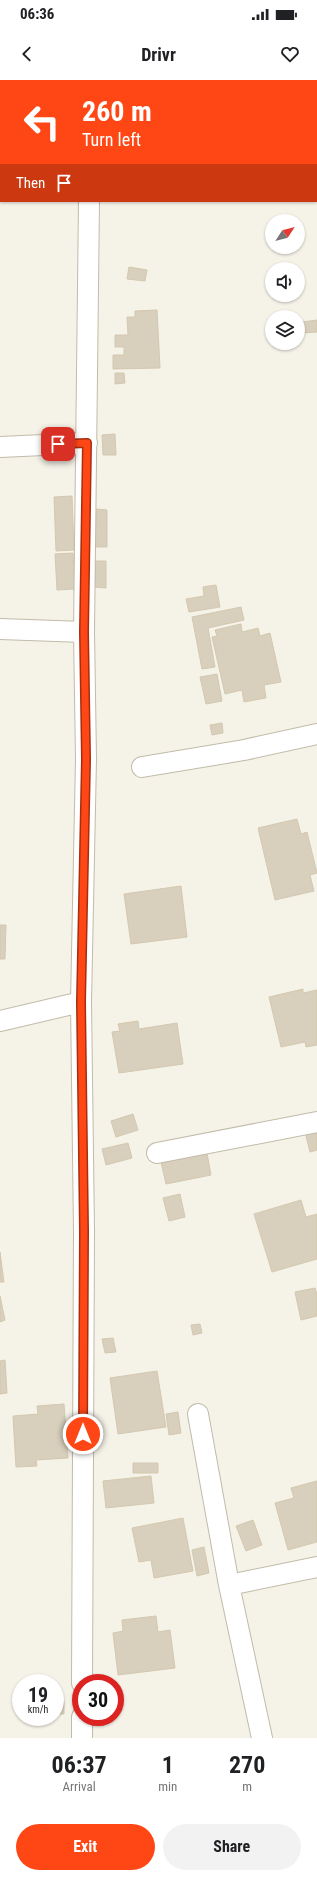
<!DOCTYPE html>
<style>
:root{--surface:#fff;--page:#f2f2f2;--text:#202124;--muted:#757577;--accent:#ff4715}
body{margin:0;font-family:"Roboto Condensed",sans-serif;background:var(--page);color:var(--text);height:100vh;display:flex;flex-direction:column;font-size:15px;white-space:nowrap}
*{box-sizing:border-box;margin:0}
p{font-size:13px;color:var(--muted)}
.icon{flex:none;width:22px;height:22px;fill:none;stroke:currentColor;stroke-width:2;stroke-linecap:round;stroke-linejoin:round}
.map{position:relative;height:1658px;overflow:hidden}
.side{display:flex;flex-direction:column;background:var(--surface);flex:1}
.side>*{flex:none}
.top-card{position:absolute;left:0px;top:0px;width:317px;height:122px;box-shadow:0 1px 3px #0004;background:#ff4715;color:#fff;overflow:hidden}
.needle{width:26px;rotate:54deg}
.buttons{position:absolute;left:265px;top:134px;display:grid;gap:8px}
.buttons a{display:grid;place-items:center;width:40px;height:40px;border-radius:50%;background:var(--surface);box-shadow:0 1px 3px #0004;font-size:20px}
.speed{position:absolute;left:12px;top:1594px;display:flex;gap:8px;font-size:20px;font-weight:700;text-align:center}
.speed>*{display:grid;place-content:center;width:52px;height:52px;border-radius:50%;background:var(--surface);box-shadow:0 1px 3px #0004;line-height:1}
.speed small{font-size:10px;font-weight:400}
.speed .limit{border:6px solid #d22;background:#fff;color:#111}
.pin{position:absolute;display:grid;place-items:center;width:34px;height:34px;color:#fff;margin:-17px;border-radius:8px;box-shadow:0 2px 6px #0006}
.me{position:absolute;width:44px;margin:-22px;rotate:0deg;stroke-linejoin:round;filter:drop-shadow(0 0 3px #0008)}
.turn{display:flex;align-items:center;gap:14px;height:84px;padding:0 16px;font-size:18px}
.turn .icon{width:52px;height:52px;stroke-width:2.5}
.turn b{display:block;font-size:28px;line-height:34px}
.then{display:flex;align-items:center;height:38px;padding:0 16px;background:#0003;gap:8px;font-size:15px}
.eta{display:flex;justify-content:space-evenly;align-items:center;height:68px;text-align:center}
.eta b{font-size:24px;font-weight:700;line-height:28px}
.primary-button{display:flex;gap:8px;margin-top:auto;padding:8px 16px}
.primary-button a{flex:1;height:46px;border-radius:24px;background:var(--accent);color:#fff;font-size:16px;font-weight:700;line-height:46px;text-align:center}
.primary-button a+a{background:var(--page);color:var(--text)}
.status{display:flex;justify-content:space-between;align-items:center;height:28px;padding:0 20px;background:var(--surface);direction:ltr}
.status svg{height:11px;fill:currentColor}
header{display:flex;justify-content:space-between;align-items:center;height:52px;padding:0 16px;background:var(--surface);font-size:18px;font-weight:700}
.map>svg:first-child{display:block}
.building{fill:#d8cfbc;stroke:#d4c8af}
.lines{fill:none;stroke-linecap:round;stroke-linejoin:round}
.minor-casing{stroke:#c2bba9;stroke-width:22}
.minor{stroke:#fff;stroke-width:20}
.route-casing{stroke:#a62e0e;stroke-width:10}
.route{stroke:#ff4715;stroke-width:7}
</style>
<div class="status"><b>06:36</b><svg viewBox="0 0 49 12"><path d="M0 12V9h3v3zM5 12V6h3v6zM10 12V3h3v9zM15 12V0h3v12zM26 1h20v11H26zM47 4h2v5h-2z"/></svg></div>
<header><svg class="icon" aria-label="back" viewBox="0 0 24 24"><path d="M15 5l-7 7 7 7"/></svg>Drivr<svg class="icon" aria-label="heart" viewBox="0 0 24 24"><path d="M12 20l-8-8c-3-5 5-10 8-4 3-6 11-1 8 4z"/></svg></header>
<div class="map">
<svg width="317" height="1658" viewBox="0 0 317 1658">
<rect width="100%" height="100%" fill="#f5f2e8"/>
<path class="building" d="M129,187L147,190L145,201L127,199Z
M157,230L160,288L113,289V275H124V267H115V255H128L127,237H135V231Z
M317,240V252L303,253L302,242Z
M115,293H124L125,303L115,304Z
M115,354L116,375H103L102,355Z
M72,416L74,470L56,471L54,417Z
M96,429L107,430V467H95Z
M73,473L75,509L57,510L55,474Z
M94,481H106V508L94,507Z
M216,505L220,527L189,532L186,519L204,516L203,507Z
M241,527L244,540L208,548L215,587L202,589L192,537Z
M241,544L242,552L258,548L260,556L270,553L281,602L264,605L266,618L244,622L242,610L225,614L212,557L217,556L215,550Z
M217,594L222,621L206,624L200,597Z
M222,643L223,653L212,655L210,645Z
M297,739L301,754L307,752L317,793L310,795L314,811L275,820L258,748Z
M181,806L187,857L131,864L124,814Z
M0,845H6L5,879H0Z
M303,909V913L317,910V965L306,967L305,962L281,967L269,917Z
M138,941L139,949L177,943L183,984L119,993L112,952L120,951L118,944Z
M133,1034L138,1050L116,1057L111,1041Z
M317,1048V1070L310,1072L305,1052Z
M128,1063L132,1078L106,1085L102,1069Z
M207,1073L211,1095L166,1104L161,1082Z
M180,1114L185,1137L169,1141L163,1118Z
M301,1120L306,1137L317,1134V1179L272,1192L254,1134Z
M0,1172L4,1202H0Z
M315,1208L317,1214V1236L301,1240L295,1212Z
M0,1216L5,1240L0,1242Z
M200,1244L202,1253L193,1255L191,1245Z
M113,1258L116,1272L105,1273L102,1259Z
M5,1280L7,1313L0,1314V1281Z
M157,1291L166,1347L118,1354L110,1298Z
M64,1324L68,1378L36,1380L37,1386L16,1387L13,1336L38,1334L37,1326Z
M178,1332L181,1353L169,1355L166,1334Z
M133,1383H158V1393H133Z
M151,1396L154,1423L106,1428L103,1401Z
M317,1401V1462L288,1470L275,1423L294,1418L291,1408Z
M183,1438L193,1491L154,1498L151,1480L139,1482L132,1448Z
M253,1440L262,1465L246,1471L236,1446Z
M204,1467L209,1493L197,1496L192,1470Z
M156,1536L158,1552L170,1550L175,1588L118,1595L113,1553L123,1551L122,1540Z
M55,1621H64V1634H55Z"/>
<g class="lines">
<defs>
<path id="minor" d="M88,0V1
M26,1V0
M0,16H1
M0,367L87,363
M0,549L84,552
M142,687L244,670L317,654
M0,941L81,922
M157,1073L317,1042
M198,1334L229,1505L262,1658
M229,1505L317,1487
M82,1603L84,1151L81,922L86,679L84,552L89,121
M82,1658V1637"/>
</defs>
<use href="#minor" class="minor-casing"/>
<use href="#minor" class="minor"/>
</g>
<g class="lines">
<defs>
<path id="route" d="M58,364L87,363L84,552L86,679L81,922L84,1151L83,1354"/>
</defs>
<use href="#route" class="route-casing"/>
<use href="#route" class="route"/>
</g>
</svg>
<div class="buttons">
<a><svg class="needle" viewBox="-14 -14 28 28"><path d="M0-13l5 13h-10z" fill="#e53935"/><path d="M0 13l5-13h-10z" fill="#757577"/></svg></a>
<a><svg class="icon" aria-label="sound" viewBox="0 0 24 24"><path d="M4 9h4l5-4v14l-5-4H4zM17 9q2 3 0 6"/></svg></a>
<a><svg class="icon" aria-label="layers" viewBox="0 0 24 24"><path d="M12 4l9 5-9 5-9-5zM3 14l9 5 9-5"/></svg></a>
</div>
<div class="speed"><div>19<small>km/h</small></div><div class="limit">30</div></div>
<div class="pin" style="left:58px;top:364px;background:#d93025"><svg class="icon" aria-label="arrive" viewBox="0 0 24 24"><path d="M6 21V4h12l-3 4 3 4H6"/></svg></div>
<svg class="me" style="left:83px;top:1354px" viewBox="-20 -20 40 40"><circle r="17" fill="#ff4715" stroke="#fff" stroke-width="3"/><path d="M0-11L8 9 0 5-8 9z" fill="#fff"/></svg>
<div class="top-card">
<div class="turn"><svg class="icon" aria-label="left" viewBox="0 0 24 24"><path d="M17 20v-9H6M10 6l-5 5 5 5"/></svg><div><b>260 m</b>Turn left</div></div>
<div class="then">Then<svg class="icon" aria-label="arrive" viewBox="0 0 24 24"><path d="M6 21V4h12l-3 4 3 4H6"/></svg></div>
</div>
</div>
<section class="side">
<div class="eta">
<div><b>06:37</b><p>Arrival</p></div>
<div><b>1</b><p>min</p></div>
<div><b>270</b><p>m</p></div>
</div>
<div class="primary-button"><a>Exit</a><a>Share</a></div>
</section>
